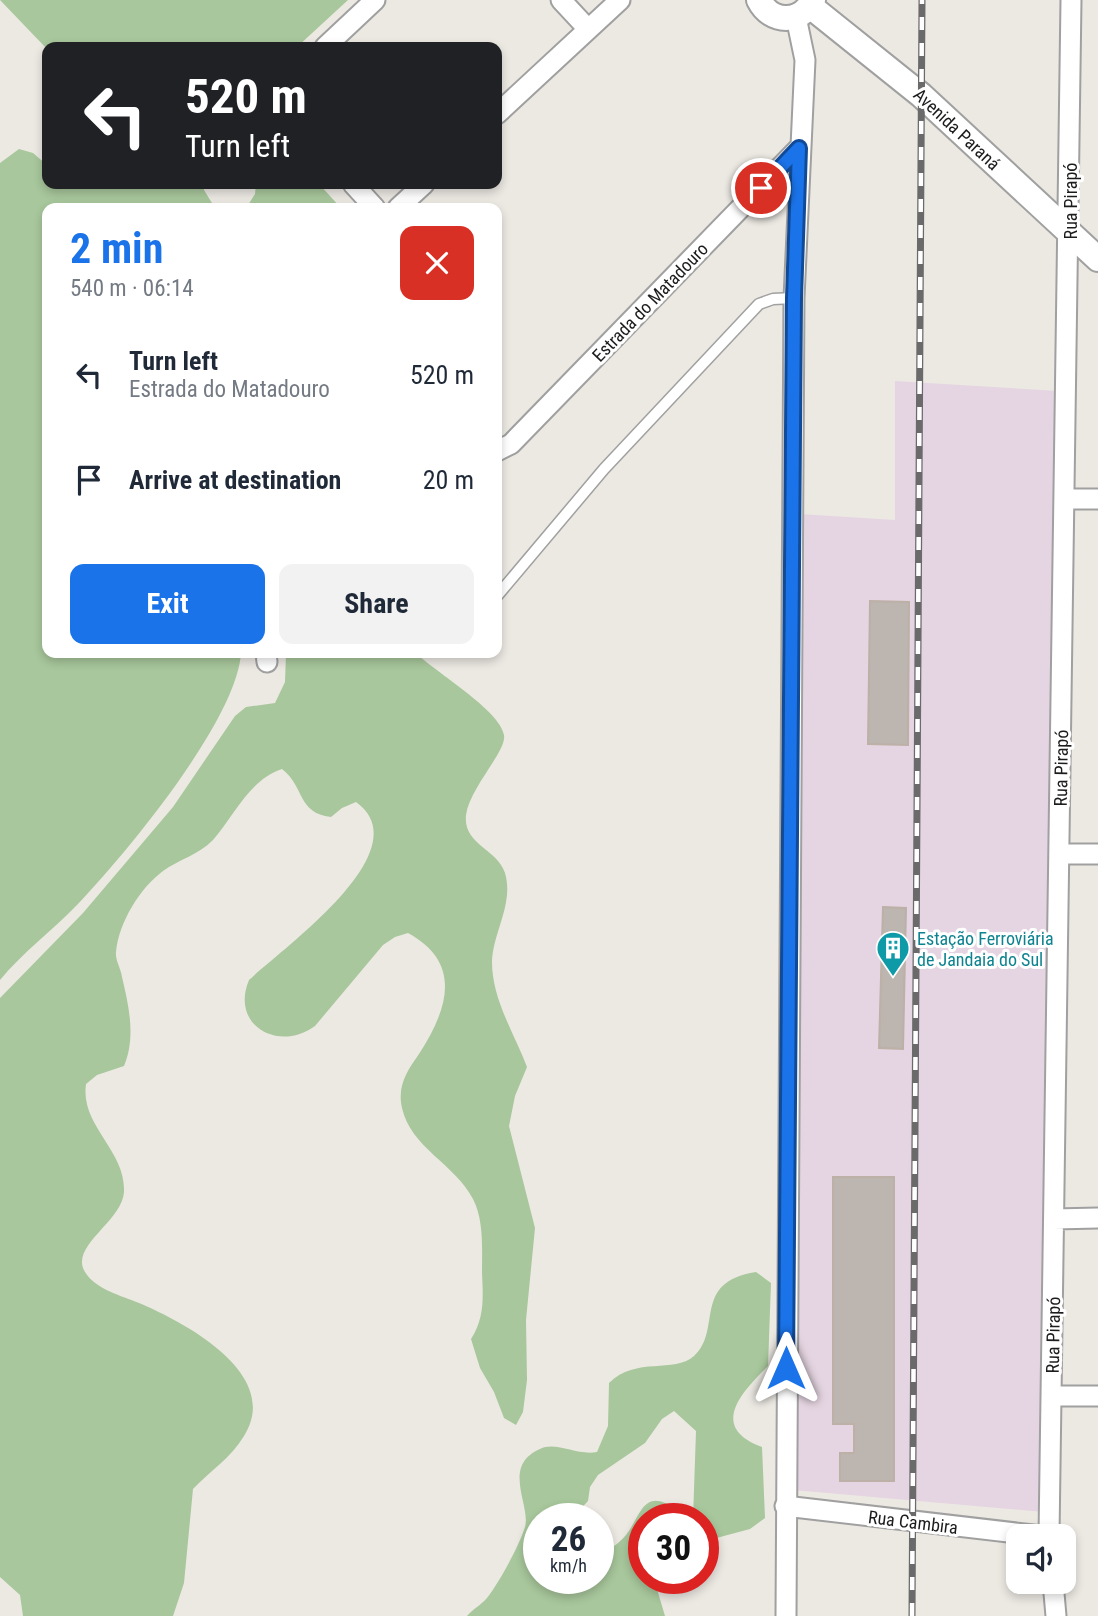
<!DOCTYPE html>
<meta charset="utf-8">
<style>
:root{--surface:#fff;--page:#f2f2f3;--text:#1f2937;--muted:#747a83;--accent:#1a73e8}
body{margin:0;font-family:"Roboto Condensed",sans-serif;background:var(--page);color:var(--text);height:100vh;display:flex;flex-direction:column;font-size:26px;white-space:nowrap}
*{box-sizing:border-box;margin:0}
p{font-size:23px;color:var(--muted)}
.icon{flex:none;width:38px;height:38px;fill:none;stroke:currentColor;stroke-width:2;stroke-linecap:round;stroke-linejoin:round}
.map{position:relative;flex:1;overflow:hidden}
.drawer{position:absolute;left:42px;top:203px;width:460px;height:455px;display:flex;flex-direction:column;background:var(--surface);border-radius:14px;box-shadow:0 4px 10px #0003}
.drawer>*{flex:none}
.hud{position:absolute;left:42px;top:42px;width:460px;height:147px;border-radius:14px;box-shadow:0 4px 10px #0003;background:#202124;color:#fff;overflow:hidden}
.controls{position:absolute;left:1006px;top:1524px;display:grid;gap:14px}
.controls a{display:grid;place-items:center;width:70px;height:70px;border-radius:14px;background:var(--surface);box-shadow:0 4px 10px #0003;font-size:35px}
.speed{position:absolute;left:523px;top:1503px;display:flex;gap:14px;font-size:35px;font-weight:700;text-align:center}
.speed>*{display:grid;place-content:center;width:91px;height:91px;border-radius:50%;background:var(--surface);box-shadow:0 4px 10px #0003;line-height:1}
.speed small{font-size:18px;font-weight:400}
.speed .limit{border:10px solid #d22;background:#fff;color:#111}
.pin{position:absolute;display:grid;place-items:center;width:60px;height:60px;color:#fff;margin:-30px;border:4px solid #fff;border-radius:50%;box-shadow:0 2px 7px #0007}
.me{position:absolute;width:77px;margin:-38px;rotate:0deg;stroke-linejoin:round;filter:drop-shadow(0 0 5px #0008)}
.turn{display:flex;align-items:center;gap:24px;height:147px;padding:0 28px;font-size:32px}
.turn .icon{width:91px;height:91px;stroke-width:2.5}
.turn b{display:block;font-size:49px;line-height:60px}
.round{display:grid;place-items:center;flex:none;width:74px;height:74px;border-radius:14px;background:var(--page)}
.overview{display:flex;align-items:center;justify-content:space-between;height:119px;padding:0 28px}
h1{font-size:42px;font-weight:700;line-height:52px;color:var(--accent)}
.action{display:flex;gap:14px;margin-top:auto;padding:14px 28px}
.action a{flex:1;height:80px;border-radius:14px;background:var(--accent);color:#fff;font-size:28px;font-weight:700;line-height:80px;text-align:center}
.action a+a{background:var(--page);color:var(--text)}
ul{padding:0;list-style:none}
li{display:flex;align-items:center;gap:21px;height:105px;padding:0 28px}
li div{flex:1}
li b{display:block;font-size:26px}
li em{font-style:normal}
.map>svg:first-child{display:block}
.industrial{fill:#e5d5e2}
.forest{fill:#a8c79c}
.building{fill:#bcb5b0;stroke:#bcb0a7;stroke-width:2}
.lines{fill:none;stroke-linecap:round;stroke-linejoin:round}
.service-casing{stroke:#a0a0a0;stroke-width:13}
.minor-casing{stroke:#a0a0a0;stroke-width:23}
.tertiary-casing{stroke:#a0a0a0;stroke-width:28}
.service{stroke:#fff;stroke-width:10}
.minor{stroke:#fff;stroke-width:19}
.tertiary{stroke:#fff;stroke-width:24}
.rail-casing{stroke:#6a6a6a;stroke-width:7}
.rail{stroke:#fff;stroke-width:4.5;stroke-dasharray:13;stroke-linecap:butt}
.route-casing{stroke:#114b97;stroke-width:18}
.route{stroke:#1a73e8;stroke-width:12}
.labels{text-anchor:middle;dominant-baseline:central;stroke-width:6;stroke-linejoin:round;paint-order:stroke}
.street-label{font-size:18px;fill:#1c1c1c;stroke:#fff}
.culture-label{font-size:18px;fill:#0d838f;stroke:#fff;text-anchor:start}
</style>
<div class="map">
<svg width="1098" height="1616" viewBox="0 0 1098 1616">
<rect width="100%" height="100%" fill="#ece9e3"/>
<path class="industrial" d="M895,381L1059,391L1043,1512L793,1490L800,514L895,520Z"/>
<path class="forest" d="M0,0H348L297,47L47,49Z
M19,149L33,153L47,165V184H204V190L215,208H47V653H241C237,720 125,855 77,905C52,931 23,952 0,980V163Z
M256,184H319L341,208H246L255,194Z
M286,653H416C435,672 500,710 504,735C507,751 470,787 466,815C463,845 497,848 505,873C514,904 493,932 492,962C492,999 514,1033 527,1067L515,1096L509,1126L535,1228L526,1320L527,1380L523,1412L516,1425L504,1418L494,1392L480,1368L471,1339C485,1317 483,1297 482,1272C482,1249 484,1220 473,1199C455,1164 411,1148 402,1108C397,1086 407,1071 419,1054C448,1009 463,963 408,933L395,937L383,945L315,1026C278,1053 230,1025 249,980C280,950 423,850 356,802L342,808L331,817C297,813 305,787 282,769C249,780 235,815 213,840C198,855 180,859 163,871C140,888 119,922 116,952C115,960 121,969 122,977C129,1007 136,1037 124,1066L97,1075L86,1084C80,1126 126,1150 124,1192C122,1222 69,1246 85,1272C95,1289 122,1296 139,1303C184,1322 283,1374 244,1436C231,1458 210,1471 193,1489L184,1583L173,1616H23L20,1595L0,1577V998L83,913L173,807L235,716L246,707L275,703L285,682Z
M756,1272L771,1283L768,1366C742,1392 708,1427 762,1447L765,1518L750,1529L709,1540L704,1536V1519H693L696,1431L674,1411L662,1419L645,1443L598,1475L590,1487L588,1501L571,1519H539V1578L562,1579L571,1589L586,1590L598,1578C598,1548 610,1554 626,1535C641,1516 643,1485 677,1510L679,1519H644V1578L654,1579L665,1616H467C473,1609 481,1605 487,1598C500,1581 519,1546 525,1527C531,1505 501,1466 540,1449C556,1441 577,1456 597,1452L608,1426L609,1383C636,1356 674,1374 694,1356C723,1330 691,1282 756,1272Z"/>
<path class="building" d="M870,601L909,602L908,745L868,744Z
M883,907L906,908L903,1049L879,1048Z
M833,1177H894V1481H840V1453H854V1424H833Z"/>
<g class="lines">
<defs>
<path id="service" d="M497,596L604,469L759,304L773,299L794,298"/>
<path id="minor" d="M561,0L588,29
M325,47L375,0
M497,114L620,0
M353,184L375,208
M398,208L424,184
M497,451L511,444L799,148
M1066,499H1098
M266,653L267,662
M1060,854H1098
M1054,1219L1098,1218
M1052,1396H1098
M785,1506L1042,1536
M1049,1536L1071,0
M1053,1582L1056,1616
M786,1616L794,298L805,60L796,17"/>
<path id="tertiary" d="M759,0C771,24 801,24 813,0
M810,6L921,95L1098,259"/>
</defs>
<use href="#service" class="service-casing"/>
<use href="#minor" class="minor-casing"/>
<use href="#tertiary" class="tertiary-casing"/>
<use href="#service" class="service"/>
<use href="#minor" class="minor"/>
<use href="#tertiary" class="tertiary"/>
<defs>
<path id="rail" d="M912,1616L922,0"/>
</defs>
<use href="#rail" class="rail-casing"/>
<use href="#rail" class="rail"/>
</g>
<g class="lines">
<defs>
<path id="route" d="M761,188L799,148L794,298L786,1368"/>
</defs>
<use href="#route" class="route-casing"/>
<use href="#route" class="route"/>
</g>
<defs>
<symbol id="building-pin" viewBox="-11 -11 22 30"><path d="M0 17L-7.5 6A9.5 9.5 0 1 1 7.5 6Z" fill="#0f9aa8" stroke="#fff"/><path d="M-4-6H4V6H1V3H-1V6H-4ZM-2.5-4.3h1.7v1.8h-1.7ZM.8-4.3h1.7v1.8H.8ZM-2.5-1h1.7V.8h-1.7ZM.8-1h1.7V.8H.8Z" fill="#fff"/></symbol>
</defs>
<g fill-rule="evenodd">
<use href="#building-pin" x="874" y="929" width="38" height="52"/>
</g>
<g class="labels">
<g class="street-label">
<text transform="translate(957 129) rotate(43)">Avenida Paraná</text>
<text transform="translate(1070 201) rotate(-90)">Rua Pirapó</text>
<text transform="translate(650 302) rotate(-46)">Estrada do Matadouro</text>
<text transform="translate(1061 768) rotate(-89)">Rua Pirapó</text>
<text transform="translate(1053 1335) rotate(-89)">Rua Pirapó</text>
<text transform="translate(913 1522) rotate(7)">Rua Cambira</text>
</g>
<g class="culture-label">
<text x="917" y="938">Estação Ferroviária<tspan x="917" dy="21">de Jandaia do Sul</tspan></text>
</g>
</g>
</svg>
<div class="controls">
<a><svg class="icon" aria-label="sound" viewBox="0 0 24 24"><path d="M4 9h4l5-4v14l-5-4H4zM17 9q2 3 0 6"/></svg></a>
</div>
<div class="speed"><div>26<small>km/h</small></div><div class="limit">30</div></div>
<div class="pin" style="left:761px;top:188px;background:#d93025"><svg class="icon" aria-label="arrive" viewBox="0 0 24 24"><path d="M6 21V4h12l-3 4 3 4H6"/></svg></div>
<svg class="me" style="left:786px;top:1368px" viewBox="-20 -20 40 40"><path d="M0-17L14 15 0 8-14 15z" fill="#1a73e8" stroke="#fff" stroke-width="4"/></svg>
<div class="hud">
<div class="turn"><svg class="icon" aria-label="left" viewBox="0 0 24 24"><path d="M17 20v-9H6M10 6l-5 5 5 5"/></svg><div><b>520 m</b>Turn left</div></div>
</div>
<section class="drawer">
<div class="overview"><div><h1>2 min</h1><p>540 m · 06:14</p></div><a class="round" style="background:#d93025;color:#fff"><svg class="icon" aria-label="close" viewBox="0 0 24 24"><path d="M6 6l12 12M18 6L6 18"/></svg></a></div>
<ul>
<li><svg class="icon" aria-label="left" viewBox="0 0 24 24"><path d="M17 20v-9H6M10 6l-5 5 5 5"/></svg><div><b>Turn left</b><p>Estrada do Matadouro</p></div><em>520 m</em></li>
<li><svg class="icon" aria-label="arrive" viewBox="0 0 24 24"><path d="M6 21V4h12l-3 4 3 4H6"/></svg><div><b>Arrive at destination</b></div><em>20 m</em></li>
</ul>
<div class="action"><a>Exit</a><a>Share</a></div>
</section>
</div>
